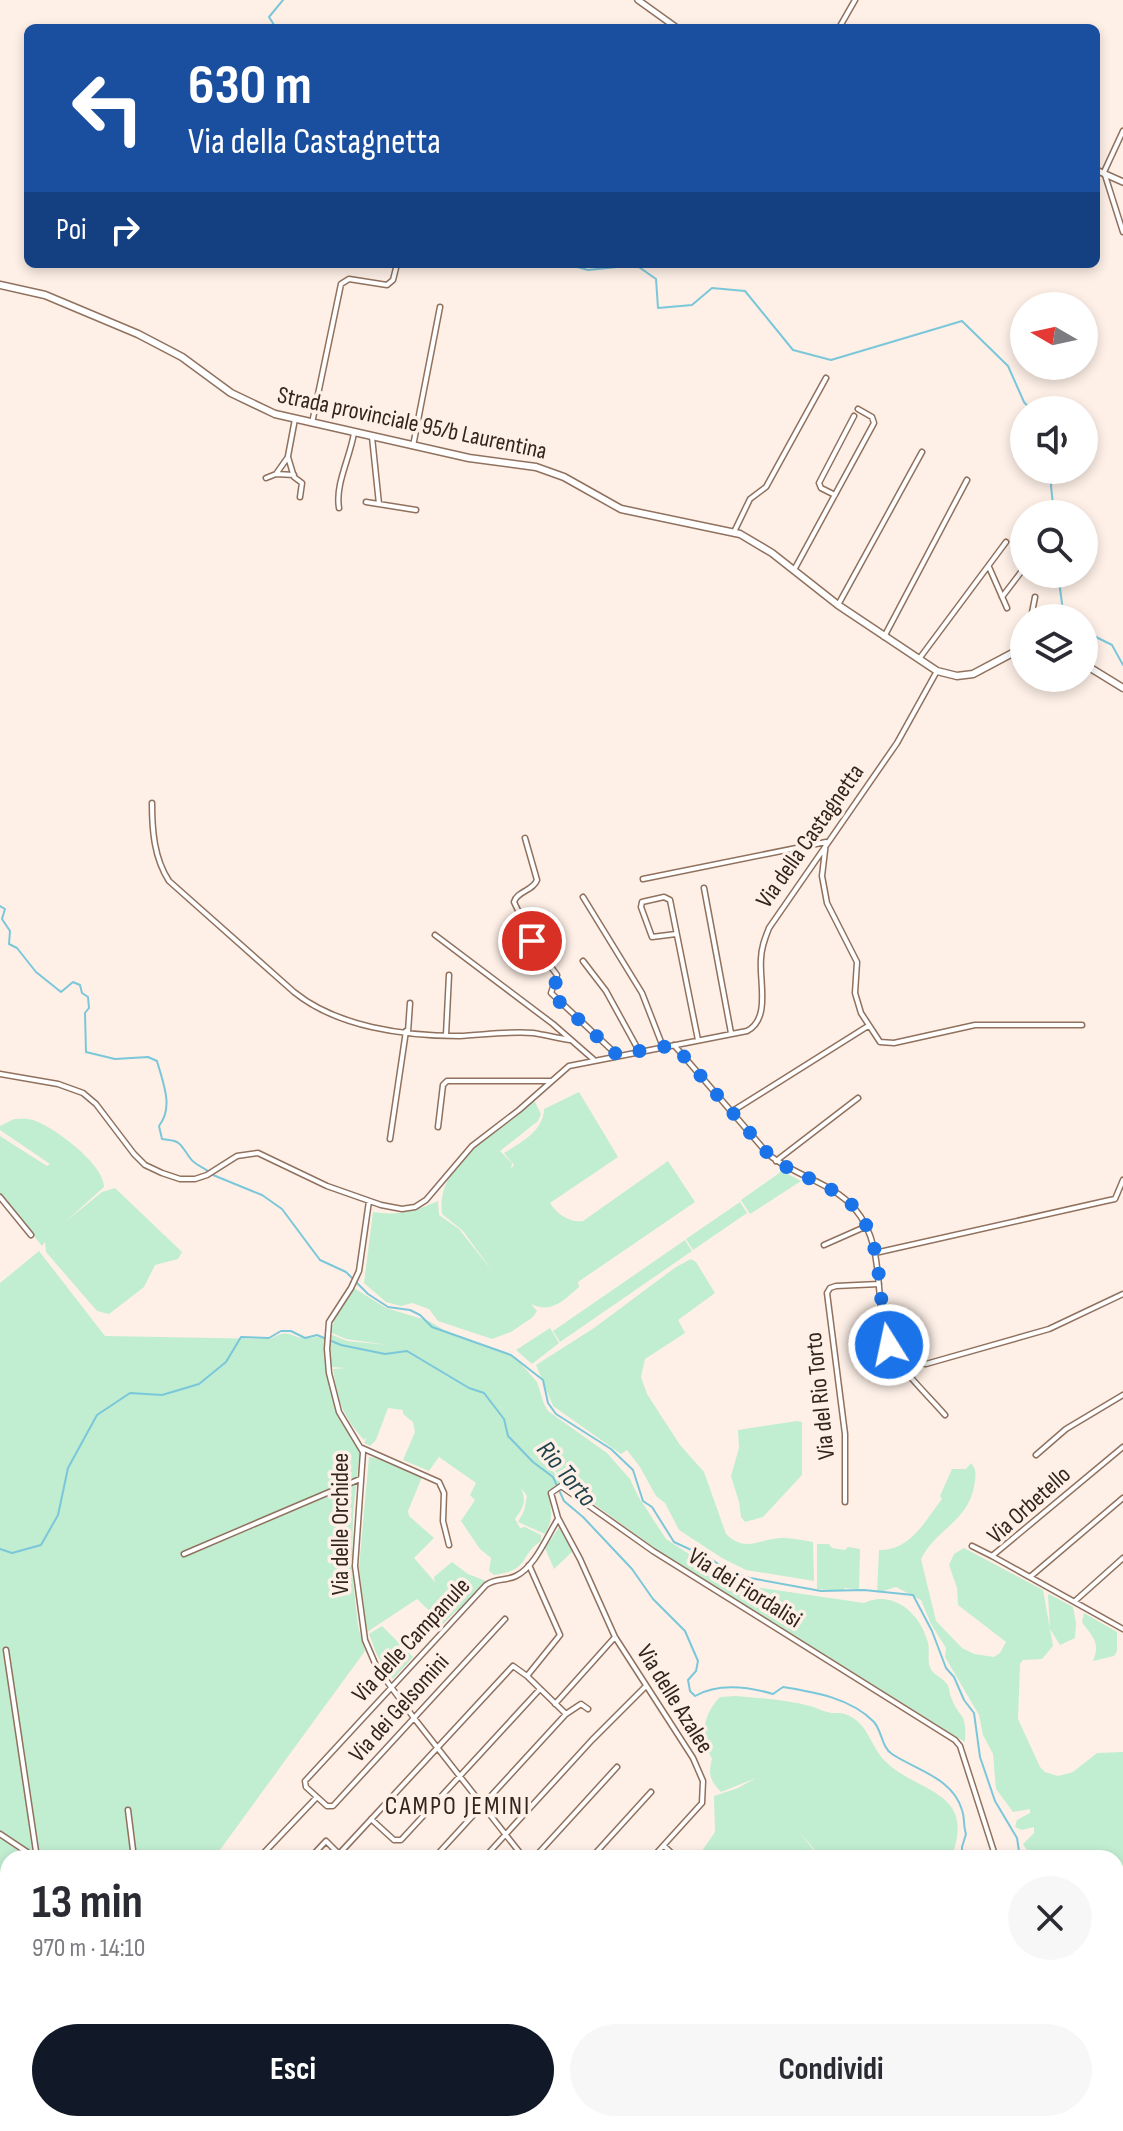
<!DOCTYPE html>
<html lang="it">
<meta charset="utf-8">
<style>
:root{--surface:#fff;--page:#f7f7f7;--text:#2b2b33;--muted:#7c7c81;--accent:#111827}
body{margin:0;font-family:"Sofia Sans Condensed",sans-serif;background:var(--page);color:var(--text);height:100vh;display:flex;flex-direction:column;font-size:30px;white-space:nowrap}
*{box-sizing:border-box;margin:0}
p{font-size:26px;color:var(--muted)}
.icon{flex:none;width:44px;height:44px;fill:none;stroke:currentColor;stroke-width:2;stroke-linecap:round;stroke-linejoin:round}
.map{position:relative;flex:1;overflow:hidden}
.sheet{position:absolute;left:0px;top:1850px;width:1124px;height:282px;display:flex;flex-direction:column;background:var(--surface);border-radius:24px 24px 0 0;box-shadow:0 4px 12px #0003}
.sheet>*{flex:none}
.guide{position:absolute;left:24px;top:24px;width:1076px;height:244px;border-radius:12px;box-shadow:0 4px 12px #0003;background:#1a4fa0;color:#fff;overflow:hidden}
.needle{width:52px;rotate:279deg}
.tools{position:absolute;left:1010px;top:292px;display:grid;gap:16px}
.tools a{display:grid;place-items:center;width:88px;height:88px;border-radius:50%;background:var(--surface);box-shadow:0 4px 12px #0003;font-size:40px}
.pin{position:absolute;display:grid;place-items:center;width:68px;height:68px;color:#fff;margin:-34px;border:4px solid #fff;border-radius:50%;box-shadow:0 2px 8px #0007}
.me{position:absolute;width:88px;margin:-44px;rotate:350deg;stroke-linejoin:round;filter:drop-shadow(0 0 6px #0008)}
.turn{display:flex;align-items:center;gap:28px;height:168px;padding:0 32px;font-size:36px}
.turn .icon{width:104px;height:104px;stroke-width:2.5}
.turn b{display:block;font-size:56px;line-height:68px}
.then{display:flex;align-items:center;height:76px;padding:0 32px;background:#0003;gap:16px;font-size:30px}
.round{display:grid;place-items:center;flex:none;width:84px;height:84px;border-radius:42px;background:var(--page)}
.overview{display:flex;align-items:center;justify-content:space-between;height:136px;padding:0 32px}
h1{font-size:48px;font-weight:700;line-height:60px}
.action{display:flex;gap:16px;margin-top:auto;padding:16px 32px}
.action a{flex:1;height:92px;border-radius:48px;background:var(--accent);color:#fff;font-size:32px;font-weight:700;line-height:92px;text-align:center}
.action a+a{background:var(--page);color:var(--text)}
.map>svg:first-child{display:block}
.green{fill:#c1edd1}
.lines{fill:none;stroke-linecap:round;stroke-linejoin:round}
.stream{stroke:#7bc7da;stroke-width:2}
.minor-casing{stroke:#90715e;stroke-width:7}
.tertiary-casing{stroke:#90715e;stroke-width:8}
.secondary-casing{stroke:#90715e;stroke-width:9}
.minor{stroke:#fff;stroke-width:4}
.tertiary{stroke:#fff;stroke-width:5}
.secondary{stroke:#fff;stroke-width:6}
.route{stroke:#1a73e8;stroke-width:14;stroke-dasharray:0 25.2}
.labels{text-anchor:middle;dominant-baseline:central;stroke-width:7;stroke-linejoin:round;paint-order:stroke}
.street-label{font-size:24px;fill:#31251d;stroke:#fef0e7}
.water-label{font-size:26px;font-style:italic;fill:#1f434b;stroke:#fef0e7}
.neighbourhood-label{font-size:26px;letter-spacing:2px;fill:#31251d;stroke:#fef0e7}
</style>
<div class="map">
<svg width="1123" height="2131" viewBox="0 0 1123 2131">
<rect width="100%" height="100%" fill="#fef0e7"/>
<path class="green" d="M579,1092L618,1157L550,1203C557,1214 569,1223 583,1221L668,1161L695,1202L578,1282L579,1287C564,1300 552,1314 531,1304L537,1311L533,1317L511,1332L492,1339L438,1321L429,1309L412,1303L401,1306L386,1302L364,1283L373,1212C398,1216 415,1211 438,1201L439,1215L459,1229L493,1272L463,1231L442,1214C435,1161 499,1129 534,1100L541,1114L538,1121L500,1151L512,1163L511,1169L514,1165L504,1153C521,1143 544,1130 544,1109Z
M14,1119C20,1119 26,1118 33,1120C53,1126 105,1165 104,1187L65,1222L102,1192L115,1188L182,1252L178,1259L155,1265L144,1287L109,1314L97,1311L46,1252L45,1242L42,1246L0,1195V1136L47,1166L50,1164L0,1130V1126Z
M782,1171L801,1181L750,1214L741,1200Z
M740,1202L747,1213L693,1250L686,1239Z
M685,1240L692,1251L560,1342L553,1331Z
M39,1251L105,1336L270,1339C291,1327 289,1338 307,1338C316,1338 317,1335 326,1340V1363L338,1415L360,1450L353,1514L352,1571L358,1626L365,1651L214,1858H8V1933L0,1888V1283Z
M691,1259L696,1262L715,1293L678,1320L685,1333L645,1359L641,1377L647,1394L680,1445L704,1472L726,1534C745,1553 759,1539 781,1538C791,1538 802,1540 813,1542L814,1581L746,1570L722,1558L679,1530L665,1503L656,1496L640,1467L627,1450L621,1454L553,1406L536,1365L594,1328L676,1267Z
M354,1288L386,1308L429,1321L444,1330L515,1357L537,1382L544,1404L548,1411L607,1453L630,1479L638,1496L666,1539L712,1569L749,1586L864,1603C893,1589 921,1614 928,1643C930,1651 927,1660 930,1667C933,1676 943,1677 947,1684C950,1688 949,1693 951,1697C960,1721 967,1710 965,1742L660,1552L565,1483L546,1460L561,1483L549,1492C550,1511 555,1515 545,1534L518,1522L524,1511L527,1496L521,1488C527,1502 523,1508 515,1519L520,1528L525,1527L541,1535V1541C519,1555 531,1570 494,1575L489,1571L491,1558L480,1549L461,1521L475,1500L470,1495L476,1483L439,1457L443,1451L429,1471L403,1460L415,1432L413,1422L403,1414V1410L388,1408L376,1440L370,1446L364,1443L367,1437L364,1440C342,1415 338,1402 333,1369L345,1368L332,1367L330,1357V1334L347,1341L388,1345L346,1339L330,1332L335,1319Z
M550,1328L559,1343L532,1364L516,1350Z
M797,1421L802,1422V1475L763,1517L745,1522L741,1517L739,1502L731,1476L739,1448L738,1430Z
M369,1457L376,1458L422,1477L408,1511L409,1516L434,1538L414,1558L435,1582L434,1577L452,1562L468,1574L486,1581L459,1611H456L443,1624L417,1599L367,1632L359,1567Z
M971,1463C976,1469 976,1473 975,1481C970,1522 937,1527 921,1559L936,1621L962,1648L974,1654L994,1657L1000,1653L1006,1642L958,1605L957,1588L949,1565L954,1554L964,1548L1043,1590L1053,1646L1042,1659L1023,1660L1020,1664L1018,1719L1040,1767L1045,1772L1058,1776L1073,1772L1097,1753L1123,1752V1980L1116,1982V1858H1032L1023,1844L1034,1833V1827L1022,1830L1015,1827L1017,1820L1030,1813V1809L1013,1812L996,1789L993,1754L983,1735L979,1715L945,1657L946,1648L931,1624L921,1600L896,1587L877,1593L879,1550C910,1551 925,1521 942,1499L940,1496L952,1469H966Z
M560,1526L573,1551L554,1569L545,1548Z
M817,1544H829L832,1548L845,1550L848,1547L860,1549L859,1590L845,1588L842,1591L817,1589Z
M1049,1594L1073,1607L1076,1623L1075,1638L1060,1645L1050,1629L1048,1596Z
M1084,1613L1117,1632V1651L1114,1656L1093,1661C1101,1642 1092,1637 1082,1622Z
M382,1626L413,1657L393,1679L377,1655L369,1634Z
M736,1696C760,1698 787,1700 810,1706C816,1707 821,1711 827,1712C833,1714 840,1712 845,1714C868,1722 870,1745 884,1760C917,1794 978,1789 951,1858H822L799,1832L820,1858H697L715,1832L714,1796L738,1788L756,1778L721,1792C710,1781 708,1774 712,1759C700,1738 702,1715 720,1697Z
M619,2124H787L788,2131H619Z
M800,2124H908L911,2131H798Z"/>
<g class="lines">
<path class="stream" d="M276,28L269,17L283,0
M567,264L588,270L636,265L656,279L658,308L692,305L712,288L745,291L793,350L831,360L962,321L1008,366L1024,402L1031,410
M1053,470L1051,486L1054,514
M1058,574L1064,618
M1084,631L1112,645L1123,665
M0,906L5,909L2,919L10,931L9,944L17,948L36,972L61,992L73,982L80,985L82,993L88,997L89,1008L85,1013L86,1052L115,1059L148,1057L157,1061C163,1083 174,1107 159,1126L162,1139C182,1141 179,1143 190,1158C194,1164 202,1167 208,1171
M213,1175L262,1195L282,1209L320,1260L346,1272L368,1294L388,1307L410,1310L420,1315L432,1327L511,1355L543,1380L548,1403L556,1414L611,1449L633,1470L643,1501L652,1507L674,1542L711,1559L730,1572L750,1578L821,1591L864,1590L913,1595L932,1631L946,1668L954,1677L964,1700L974,1713L980,1757L995,1801L1017,1838L1020,1858
M0,1549L12,1553L41,1545L58,1515L68,1468L97,1415L130,1393L162,1395L199,1384L226,1362L241,1337L269,1338L281,1331H291L305,1338L317,1335L341,1345L385,1354L407,1351L469,1388L484,1393L504,1419L508,1436L533,1462L553,1477L564,1501L583,1517L632,1569L653,1599L685,1631L698,1661L696,1671L688,1680L690,1691L695,1696C718,1683 749,1687 773,1694L783,1687C814,1692 851,1698 874,1722C882,1731 882,1748 892,1754C916,1770 953,1778 962,1810C965,1818 963,1825 966,1834L962,1847V1858
M1116,2099L1123,2121"/>
<defs>
<path id="minor" d="M839,28L855,0
M1123,131L1104,172L1123,232
M312,423L341,284L349,279L387,285L393,280L397,264
M372,437L379,504
M413,446L440,307
M288,456L295,419
M276,474L294,475
M266,478L276,474L288,457L294,477L302,483L300,497
M835,495L821,488L819,483L854,416
M366,502L416,510
M339,508C335,484 350,458 354,433
M734,532L750,499L766,487L826,378
M989,567L1007,608
M794,570L874,423L872,417L858,409
M1002,597L1021,572
M838,605L922,452
M1031,618L1035,597
M884,637L967,480
M919,659L1006,542
M152,803C152,830 154,858 169,881L294,992C337,1027 404,1036 459,1036C483,1035 509,1031 533,1033C545,1035 558,1038 570,1040
M525,838L537,880C533,891 517,891 514,902L534,944L557,975L551,993L617,1055
M643,879L826,842L822,876L827,903L857,962L855,993L861,1013L880,1042L894,1043L975,1025H1082
M704,888L731,1033
M583,897L642,993L663,1047
M676,934L652,937L641,907L642,902L664,897L670,900L698,1040
M435,935L553,1024L593,1059
M583,961L606,991L639,1051
M408,1032L410,1003
M446,1035L449,975
M674,1045L768,1154C794,1176 832,1182 855,1209C887,1247 873,1299 888,1343C896,1366 928,1395 945,1415
M0,1074L58,1084L83,1093L96,1104L134,1154L145,1165L162,1173L180,1179H195L207,1175L237,1156L258,1153L327,1186L381,1205L402,1209L415,1207L426,1200L472,1146L519,1110L569,1066L747,1031C771,1019 759,981 761,959C761,948 765,938 769,928L897,743L937,671
M731,1112L868,1026
M438,1127L443,1085L447,1081H551
M390,1139L406,1031
M776,1161L858,1098
M0,1197L31,1235
M369,1201L359,1271L351,1288L329,1322L327,1349L329,1373L339,1412L363,1452L355,1566L365,1640L377,1668L414,1718L524,1858
M824,1245L867,1226
M875,1253L1110,1200L1115,1199L1123,1180
M888,1334L906,1362L926,1364L1049,1329L1123,1294
M1123,1447L992,1556L1123,1629
M362,1448L439,1482L444,1493L443,1521L449,1545
M1036,1455L1066,1429L1123,1395
M845,1502V1434L827,1293L830,1288L836,1286L879,1284
M972,1546L992,1556
M184,1554L360,1479
M1030,1577L1123,1498
M1075,1601L1123,1558
M505,1619L333,1806H327L306,1787L305,1781L486,1585C495,1578 506,1581 516,1576C535,1567 547,1536 558,1519
M6,1650L37,1858
M527,1676L560,1635L529,1565
M555,1704L615,1637
M128,1810L134,1858
M371,1819L394,1840H401L540,1689
M0,1834L36,1858
M664,1846L676,1857
M259,1858L317,1797
M310,1858L326,1841L339,1854L513,1666L527,1676L566,1714
M434,1858L566,1714L581,1704L588,1709
M484,1858L592,1740L646,1686
M534,1858L617,1767
M591,1858L651,1792
M652,1858L702,1803L703,1781L693,1758L615,1637L580,1559L558,1518L551,1493L561,1486L653,1551L955,1740L960,1746L995,1855
M1116,2043L1123,2031
M1116,2056L1123,2070
M77,2124L78,2131
M367,2124L372,2131"/>
<path id="tertiary" d="M638,0L677,28
M1096,170L1123,182"/>
<path id="secondary" d="M0,285L45,295L138,334L182,357L231,393L275,414L469,458L536,467L564,477L621,509L740,534L772,553L838,605L937,671L957,676L973,674L1024,647
M1084,664L1123,688"/>
</defs>
<use href="#minor" class="minor-casing"/>
<use href="#tertiary" class="tertiary-casing"/>
<use href="#secondary" class="secondary-casing"/>
<use href="#minor" class="minor"/>
<use href="#tertiary" class="tertiary"/>
<use href="#secondary" class="secondary"/>
</g>
<g class="lines">
<path class="route" d="M532,941L557,975V981L550,990L551,994L617,1055L674,1045L770,1156C791,1173 818,1180 840,1195C889,1228 874,1295 889,1345"/>
</g>
<g class="labels">
<g class="street-label">
<text transform="translate(412 423) rotate(12)">Strada provinciale 95/b Laurentina</text>
<text transform="translate(810 836) rotate(-55)">Via della Castagnetta</text>
<text transform="translate(820 1396) rotate(-96)">Via del Rio Torto</text>
<text transform="translate(1029 1505) rotate(-42)">Via Orbetello</text>
<text transform="translate(340 1524) rotate(-90)">Via delle Orchidee</text>
<text transform="translate(745 1588) rotate(32)">Via dei Fiordalisi</text>
<text transform="translate(411 1640) rotate(-47)">Via delle Campanule</text>
<text transform="translate(675 1699) rotate(58)">Via delle Azalee</text>
<text transform="translate(399 1708) rotate(-48)">Via dei Gelsomini</text>
</g>
<g class="water-label">
<text transform="translate(566 1474) rotate(50)">Rio Torto</text>
</g>
<g class="neighbourhood-label">
<text x="458" y="1806">CAMPO JEMINI</text>
</g>
</g>
</svg>
<div class="tools">
<a><svg class="needle" viewBox="-14 -14 28 28"><path d="M0-13l5 13h-10z" fill="#e53935"/><path d="M0 13l5-13h-10z" fill="#7c7c81"/></svg></a>
<a><svg class="icon" aria-label="sound" viewBox="0 0 24 24"><path d="M4 9h4l5-4v14l-5-4H4zM17 9q2 3 0 6"/></svg></a>
<a><svg class="icon" aria-label="search" viewBox="0 0 24 24"><circle cx="10" cy="10" r="6"/><path d="M15 15l6 6"/></svg></a>
<a><svg class="icon" aria-label="layers" viewBox="0 0 24 24"><path d="M12 4l9 5-9 5-9-5zM3 14l9 5 9-5"/></svg></a>
</div>
<div class="pin" style="left:532px;top:941px;background:#d93025"><svg class="icon" aria-label="arrive" viewBox="0 0 24 24"><path d="M6 21V4h12l-3 4 3 4H6"/></svg></div>
<svg class="me" style="left:889px;top:1345px" viewBox="-20 -20 40 40"><circle r="17" fill="#1a73e8" stroke="#fff" stroke-width="3"/><path d="M0-11L8 9 0 5-8 9z" fill="#fff"/></svg>
<div class="guide">
<div class="turn"><svg class="icon" aria-label="left" viewBox="0 0 24 24"><path d="M17 20v-9H6M10 6l-5 5 5 5"/></svg><div><b>630 m</b>Via della Castagnetta</div></div>
<div class="then">Poi<svg class="icon" aria-label="right" viewBox="0 0 24 24"><path d="M7 20v-9h11M14 6l5 5-5 5"/></svg></div>
</div>
<section class="sheet">
<div class="overview"><div><h1>13 min</h1><p>970 m · 14:10</p></div><a class="round"><svg class="icon" aria-label="close" viewBox="0 0 24 24"><path d="M6 6l12 12M18 6L6 18"/></svg></a></div>
<div class="action"><a>Esci</a><a>Condividi</a></div>
</section>
</div>
